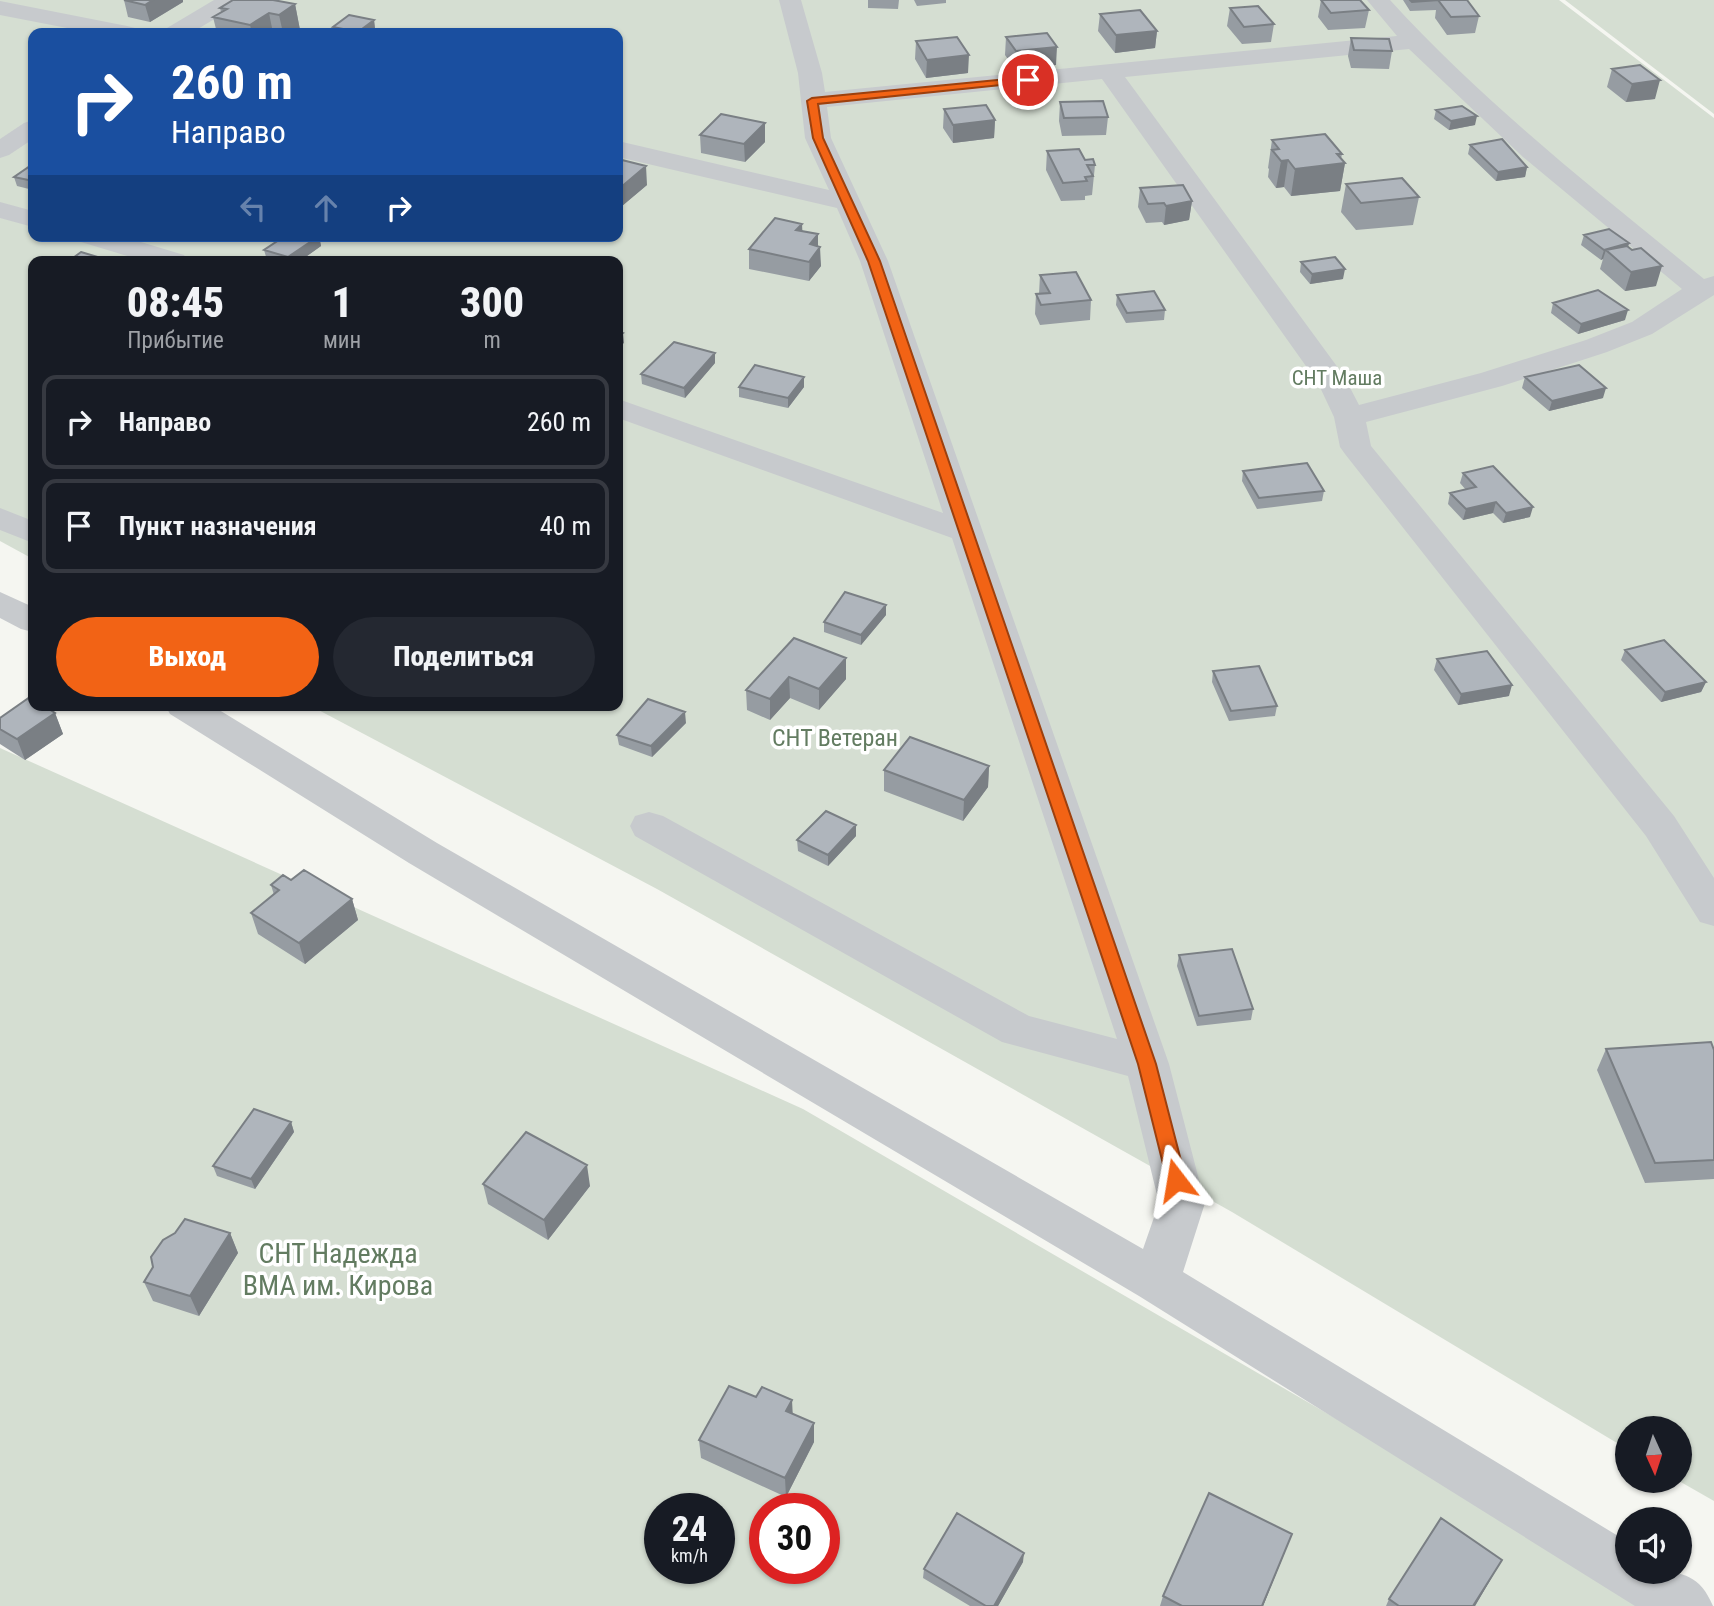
<!DOCTYPE html>
<html lang="ru">
<meta charset="utf-8">
<style>
:root{--surface:#171b24;--page:#242831;--text:#f1f3f6;--muted:#9ea1a6;--line:#363941;--accent:#f26315}
body{margin:0;font-family:"Roboto Condensed",sans-serif;background:var(--page);color:var(--text);height:100vh;display:flex;flex-direction:column;font-size:26px;white-space:nowrap}
*{box-sizing:border-box;margin:0}
p{font-size:23px;color:var(--muted)}
.icon{flex:none;width:38px;height:38px;fill:none;stroke:currentColor;stroke-width:2;stroke-linecap:round;stroke-linejoin:round}
.map{position:relative;flex:1;overflow:hidden}
.sheet{position:absolute;left:28px;top:256px;width:595px;height:455px;display:flex;flex-direction:column;background:var(--surface);border-radius:14px;box-shadow:0 2px 5px #0004}
.sheet>*{flex:none}
.banner{position:absolute;left:28px;top:28px;width:595px;height:214px;border-radius:14px;box-shadow:0 2px 5px #0004;background:#1a4fa0;color:#fff;overflow:hidden}
.needle{width:46px;rotate:177deg}
.controls{position:absolute;left:1615px;top:1416px;display:grid;gap:14px}
.controls a{display:grid;place-items:center;width:77px;height:77px;border-radius:50%;background:var(--surface);box-shadow:0 2px 5px #0004;font-size:35px}
.speed{position:absolute;left:644px;top:1493px;display:flex;gap:14px;font-size:35px;font-weight:700;text-align:center}
.speed>*{display:grid;place-content:center;width:91px;height:91px;border-radius:50%;background:var(--surface);box-shadow:0 2px 5px #0004;line-height:1}
.speed small{font-size:18px;font-weight:400}
.speed .limit{border:10px solid #d22;background:#fff;color:#111}
.pin{position:absolute;display:grid;place-items:center;width:60px;height:60px;color:#fff;margin:-30px;border:4px solid #fff;border-radius:50%;box-shadow:0 2px 7px #0007}
.me{position:absolute;width:77px;margin:-38px;rotate:346deg;stroke-linejoin:round;filter:drop-shadow(0 0 5px #0008)}
.turn{display:flex;align-items:center;gap:24px;height:147px;padding:0 28px;font-size:32px}
.turn .icon{width:91px;height:91px;stroke-width:2.5}
.turn b{display:block;font-size:49px;line-height:60px}
.lanes{display:flex;align-items:center;height:66px;padding:0 28px;background:#0003;justify-content:center;gap:35px;direction:ltr}
.lanes .off{opacity:.35}
.eta{display:flex;justify-content:space-evenly;align-items:center;height:119px;text-align:center}
.eta b{font-size:42px;font-weight:800;line-height:49px}
.cta{display:flex;gap:14px;margin-top:auto;padding:14px 28px}
.cta a{flex:1;height:80px;border-radius:42px;background:var(--accent);color:#fff;font-size:28px;font-weight:800;line-height:80px;text-align:center}
.cta a+a{background:var(--page);color:var(--text)}
ul{padding:0;list-style:none}
li{display:flex;align-items:center;gap:21px;height:94px;margin:0 14px 10px;padding:0 14px;border:4px solid var(--line);border-radius:14px}
li div{flex:1}
li b{display:block;font-size:26px}
li em{font-style:normal}
.map>svg:first-child{display:block}
.green{fill:#d5ded2;fill-rule:evenodd}
.lines{fill:none;stroke-linecap:round;stroke-linejoin:round}
.minor{fill:#c7cacd;fill-rule:evenodd}
.wall{fill:#969ca2}
.shaded-wall{fill:#7a7f84}
.building{fill:#afb5bc;stroke:#7a7f84;stroke-width:2}
.route{fill:#f26315;stroke:#9d400e;stroke-width:2}
.labels{text-anchor:middle;dominant-baseline:central;stroke-width:7;stroke-linejoin:round;paint-order:stroke}
.far-park-label{font-size:21px;fill:#637c61;stroke:#fff}
.park-label{font-size:24px;fill:#637c61;stroke:#fff}
.near-park-label{font-size:28px;fill:#637c61;stroke:#fff}
</style>
<div class="map">
<svg width="1714" height="1606" viewBox="0 0 1714 1606">
<rect width="100%" height="100%" fill="#f5f6f1"/>
<path class="green" d="M0,0H1559L1714,118V1501L1679,1481L1680,1428H1628L1627,1449L1232,1212L657,889L309,705H618V261H33V559L0,541ZM33,33H618V236H33Z
M1565,0H1714V114Z
M0,748L803,1109L1659,1606H0ZM660,1508H719V1568H660ZM765,1508H824V1568H765Z"/>
<g class="lines">
<path class="minor" d="M214,0H241L238,5L191,33H163L167,28Z
M779,0H801L822,73L825,92L1397,36L1367,0H1390C1485,104 1595,190 1704,279L1714,276V295L1652,334L1607,352L1502,386L1366,422L1371,446L1674,816L1714,878V926L1700,922L1646,836L1345,454L1340,447L1334,417L1318,383L1102,79L827,107L831,138L888,261L1169,1064L1205,1203L1183,1272L1628,1542V1572C1666,1572 1696,1564 1713,1606H1635L1139,1296L409,863L170,714L165,705H211L437,843L1143,1249L1159,1203L1128,1076L1002,1042L635,836L630,826L635,816L649,812L663,816L1029,1016L1117,1039L952,538L618,418V399L943,513L860,261L837,208L618,157V141L829,190L805,138L798,73ZM1409,49L1523,157L1682,289L1632,322L1586,340L1481,373L1359,405L1344,376L1125,77Z
M0,1L127,26L135,28L139,33H93L0,15Z
M33,120V139L9,155L0,158V139L24,123Z
M0,202L33,211V227L0,218Z
M77,236H121L184,255L188,261H144L81,242Z
M0,508L33,521V543L0,530Z
M0,592L33,607V632L21,629L0,618Z"/>
</g>
<path class="wall" d="M124,0L183,2L150,22L128,17Z
M868,0H899L898,9L868,8Z
M914,0H946V3L917,6Z
M1321,0L1369,10L1365,28L1328,30L1318,17Z
M1403,0H1467L1479,16L1475,33L1447,35L1435,18L1436,10L1410,11Z
M295,4L300,30L295,33H217L213,17L221,12L220,8Z
M1230,8L1274,24L1271,42L1242,44L1227,26Z
M1100,14L1157,31L1155,48L1115,53L1098,31Z
M374,20L375,29L369,33H334L333,27Z
M1006,37L1056,65L1015,69L1005,55Z
M1351,38L1392,51L1389,69L1351,68L1348,56Z
M916,41L968,73L926,78L915,59Z
M1612,69L1655,99L1626,102L1607,87Z
M1060,102L1108,117L1106,135L1062,136L1059,121Z
M944,109L995,120L994,138L953,143L943,128Z
M1436,110L1475,125L1449,130L1434,119Z
M765,123V142L745,162L701,153L700,135Z
M1272,140L1342,154L1341,159L1345,163L1340,191L1291,196L1284,187L1276,188L1268,177L1269,169L1268,168Z
M1470,145L1527,167L1525,177L1496,181L1468,154Z
M1047,151L1085,160L1095,165L1092,195L1085,196V200L1061,201L1046,170Z
M618,159L647,185L622,206H618Z
M33,164V190L17,186L14,177Z
M1346,184L1419,197L1413,225L1356,230L1341,212Z
M1140,188L1192,201L1189,220L1164,225L1162,222L1146,223L1138,207Z
M802,224V231L818,246L821,266L809,281L749,269V249Z
M1584,235L1629,243L1628,247L1656,286L1625,291L1600,269L1603,259L1601,260L1581,245Z
M319,236L321,246L300,261H270L267,260L264,250Z
M1301,262L1343,279L1310,284L1300,272Z
M1040,275L1091,300L1090,320L1040,325L1035,314L1036,294H1039Z
M1117,295L1165,310L1164,320L1126,323L1116,305Z
M1553,303L1625,320L1578,334L1551,313Z
M715,363L685,398L642,384L641,374Z
M1525,377L1603,398L1549,411L1522,388Z
M739,387H804L788,408L739,397Z
M1243,471L1324,491L1322,501L1257,509L1242,481Z
M1463,473L1530,517L1503,523L1493,513L1463,520L1448,504L1450,493L1466,490L1460,483Z
M886,615L861,645L824,632V622Z
M1625,650L1706,682L1701,692L1661,702L1621,660Z
M846,658V679L819,710L790,698L770,720L747,710L746,690Z
M1437,659L1509,696L1458,705L1434,670Z
M1213,671L1277,706L1275,716L1229,721L1212,682Z
M55,713L63,734L25,760L0,744V718Z
M686,723L652,757L619,745L617,735Z
M989,766L988,787L963,821L884,791V770Z
M856,836L828,866L798,851L797,840Z
M291,880L352,899L358,920L305,964L258,934L251,913L274,895L271,885Z
M1179,955L1253,1009L1251,1020L1197,1026L1177,966Z
M1606,1049L1714,1050V1179L1645,1183L1597,1070Z
M291,1122L294,1132L255,1189L217,1176L213,1166Z
M483,1184L590,1186L548,1240L488,1204Z
M230,1233L238,1253L199,1316L153,1301L144,1282Z
M793,1414L814,1442L786,1497L701,1458L699,1440Z
M1285,1552L1263,1606H1160L1163,1596Z
M1023,1562L998,1606H970L923,1578L924,1569Z
M1492,1577L1475,1606H1386L1389,1599Z"/>
<path class="shaded-wall" d="M153,0H183V2L150,22L145,5Z
M295,4L300,30L295,33H283L279,15Z
M269,13L273,33H252L250,25Z
M374,20L375,29L369,33H358V32Z
M1157,31L1155,48L1115,53L1116,35Z
M1057,47L1056,65L1015,69L1016,51Z
M969,55L968,73L926,78L927,60Z
M1660,80L1655,99L1626,102L1632,84Z
M1477,116L1475,125L1449,130L1451,121Z
M995,120L994,138L953,143V125Z
M765,123V142L745,162L744,144Z
M1288,160L1284,187L1276,188L1281,161Z
M1345,163L1340,191L1291,196L1295,169Z
M646,166L647,185L622,206L620,188Z
M1527,167L1525,177L1496,181L1498,172Z
M1192,201L1189,220L1164,225L1166,206Z
M802,224L803,243L796,230Z
M818,234V250L820,247L821,266L809,281L810,244Z
M319,236L321,246L300,261H289L288,257Z
M1629,243L1626,253L1606,250L1603,259L1601,260L1604,250Z
M1662,266L1656,286L1625,291L1631,272Z
M1345,269L1343,279L1310,284L1312,274Z
M1628,310L1625,320L1578,334L1581,324Z
M623,333L624,343L618,348V337Z
M715,353V363L685,398L684,388Z
M804,377V387L788,408V398Z
M1606,388L1603,398L1549,411L1552,401Z
M1496,502L1493,513L1463,520L1466,509Z
M1533,507L1530,517L1503,523L1506,513Z
M886,605V615L861,645V635Z
M846,658V679L819,710V689Z
M789,677L790,698L770,720V699Z
M1706,682L1701,692L1661,702L1665,692Z
M1512,685L1509,696L1458,705L1461,694Z
M685,712L686,723L652,757L651,746Z
M55,713L63,734L25,760L17,739Z
M989,766L988,787L963,821L964,800Z
M856,825V836L828,866V855Z
M352,899L358,920L305,964L299,943Z
M291,1122L294,1132L255,1189L251,1179Z
M587,1165L590,1186L548,1240L544,1220Z
M230,1233L238,1253L199,1316L190,1296Z
M792,1400L793,1419L786,1411Z
M814,1423V1442L786,1497L785,1478Z
M1292,1534L1263,1606H1262Z
M1024,1553L1023,1562L998,1606H994Z
M1502,1560L1475,1606H1473Z"/>
<path class="building" d="M124,0H153L145,5Z
M233,0H273L295,4L279,15L269,13L250,25L213,17L227,9L220,8Z
M1321,0H1360L1369,10L1331,13Z
M1410,0H1439L1412,2Z
M1438,0H1467L1479,16L1451,17Z
M1258,6L1274,24L1244,27L1230,8Z
M1140,10L1157,31L1116,35L1100,14Z
M349,15L374,20L358,32L333,27Z
M1047,33L1057,47L1016,51L1006,37Z
M957,37L969,55L927,60L916,41Z
M1351,38L1389,39L1392,51L1354,50Z
M1640,65L1660,80L1632,84L1612,69Z
M1103,101L1108,117L1064,118L1060,102Z
M986,105L995,120L953,125L944,109Z
M1462,106L1477,116L1451,121L1436,110Z
M721,114L765,123L744,144L700,135Z
M1325,134L1342,154H1337L1345,163L1295,169L1288,160L1281,161L1272,150L1279,149L1272,140Z
M1502,139L1527,167L1498,172L1470,145Z
M1079,149L1085,160L1093,159L1095,165H1087L1093,176L1085,177L1087,181L1063,183L1047,151Z
M618,159L646,166L620,188L618,187Z
M33,164V181L14,177Z
M1402,178L1419,197L1361,203L1346,184Z
M1183,185L1192,201L1166,206L1164,203L1148,204L1140,188Z
M775,218L802,224L796,230L818,234L810,244L820,247L809,262L749,249Z
M1609,229L1629,243L1604,250L1584,235Z
M285,236H319L288,257L264,250Z
M1627,246L1632,250L1641,248L1662,266L1631,272L1606,250Z
M81,252L111,261H69Z
M1335,257L1345,269L1312,274L1301,262Z
M1076,272L1091,300L1041,305L1036,294L1050,293L1040,275Z
M1598,290L1628,310L1581,324L1553,303Z
M1154,291L1165,310L1127,313L1117,295Z
M618,331L623,333L618,337Z
M674,342L715,353L684,388L641,374Z
M755,365L804,377L788,398L739,387Z
M1579,365L1606,388L1552,401L1525,377Z
M1307,463L1324,491L1259,498L1243,471Z
M1493,466L1533,507L1506,513L1496,502L1466,509L1450,493L1476,487L1463,473Z
M845,592L886,605L861,635L824,622Z
M794,638L846,658L819,689L789,677L770,699L746,690Z
M1664,640L1706,682L1665,692L1625,650Z
M1487,651L1512,685L1461,694L1437,659Z
M1259,666L1277,706L1231,711L1213,671Z
M30,697L33,699V705H43L55,713L17,739L0,729V718Z
M648,699L685,712L651,746L617,735Z
M910,737L989,766L964,800L884,770Z
M826,811L856,825L828,855L797,840Z
M304,870L352,899L299,943L251,913L279,890L271,885L283,875L291,880Z
M1232,949L1253,1009L1199,1016L1179,955Z
M1711,1042L1714,1050V1160L1655,1163L1606,1049Z
M254,1109L291,1122L251,1179L213,1166Z
M526,1132L587,1165L544,1220L483,1184Z
M185,1219L230,1233L190,1296L144,1282L153,1267L151,1257L163,1240L175,1233Z
M729,1386L756,1397L762,1387L792,1400L786,1411L814,1423L785,1478L699,1440Z
M1209,1493L1292,1534L1262,1606H1182L1163,1596Z
M957,1513L1024,1553L994,1606H986L924,1569Z
M1441,1518L1502,1560L1473,1606H1399L1389,1599Z"/>
<path class="route" d="M1028,77L1031,78V82L818,104L823,138L880,261L1156,1064L1186,1180L1183,1186L1176,1188L1170,1186L1167,1180L1138,1064L868,261L813,138L807,101L812,98Z"/>
<g class="labels">
<g class="far-park-label">
<text x="1337" y="378">СНТ Маша</text>
</g>
<g class="park-label">
<text x="835" y="738">СНТ Ветеран</text>
</g>
<g class="near-park-label">
<text x="338" y="1253">СНТ Надежда<tspan x="338" dy="32">ВМА им. Кирова</tspan></text>
</g>
</g>
</svg>
<div class="controls">
<a><svg class="needle" viewBox="-14 -14 28 28"><path d="M0-13l5 13h-10z" fill="#e53935"/><path d="M0 13l5-13h-10z" fill="#9ea1a6"/></svg></a>
<a><svg class="icon" aria-label="sound" viewBox="0 0 24 24"><path d="M4 9h4l5-4v14l-5-4H4zM17 9q2 3 0 6"/></svg></a>
</div>
<div class="speed"><div>24<small>km/h</small></div><div class="limit">30</div></div>
<div class="pin" style="left:1028px;top:80px;background:#d93025"><svg class="icon" aria-label="arrive" viewBox="0 0 24 24"><path d="M6 21V4h12l-3 4 3 4H6"/></svg></div>
<svg class="me" style="left:1176px;top:1180px" viewBox="-20 -20 40 40"><path d="M0-17L14 15 0 8-14 15z" fill="#f26315" stroke="#fff" stroke-width="4"/></svg>
<div class="banner">
<div class="turn"><svg class="icon" aria-label="right" viewBox="0 0 24 24"><path d="M7 20v-9h11M14 6l5 5-5 5"/></svg><div><b>260 m</b>Направо</div></div>
<div class="lanes"><svg class="icon off" aria-label="left" viewBox="0 0 24 24"><path d="M17 20v-9H6M10 6l-5 5 5 5"/></svg><svg class="icon off" aria-label="ahead" viewBox="0 0 24 24"><path d="M12 20V5M6 11l6-6 6 6"/></svg><svg class="icon" aria-label="right" viewBox="0 0 24 24"><path d="M7 20v-9h11M14 6l5 5-5 5"/></svg></div>
</div>
<section class="sheet">
<div class="eta">
<div><b>08:45</b><p>Прибытие</p></div>
<div><b>1</b><p>мин</p></div>
<div><b>300</b><p>m</p></div>
</div>
<ul>
<li><svg class="icon" aria-label="right" viewBox="0 0 24 24"><path d="M7 20v-9h11M14 6l5 5-5 5"/></svg><div><b>Направо</b></div><em>260 m</em></li>
<li><svg class="icon" aria-label="arrive" viewBox="0 0 24 24"><path d="M6 21V4h12l-3 4 3 4H6"/></svg><div><b>Пункт назначения</b></div><em>40 m</em></li>
</ul>
<div class="cta"><a>Выход</a><a>Поделиться</a></div>
</section>
</div>
